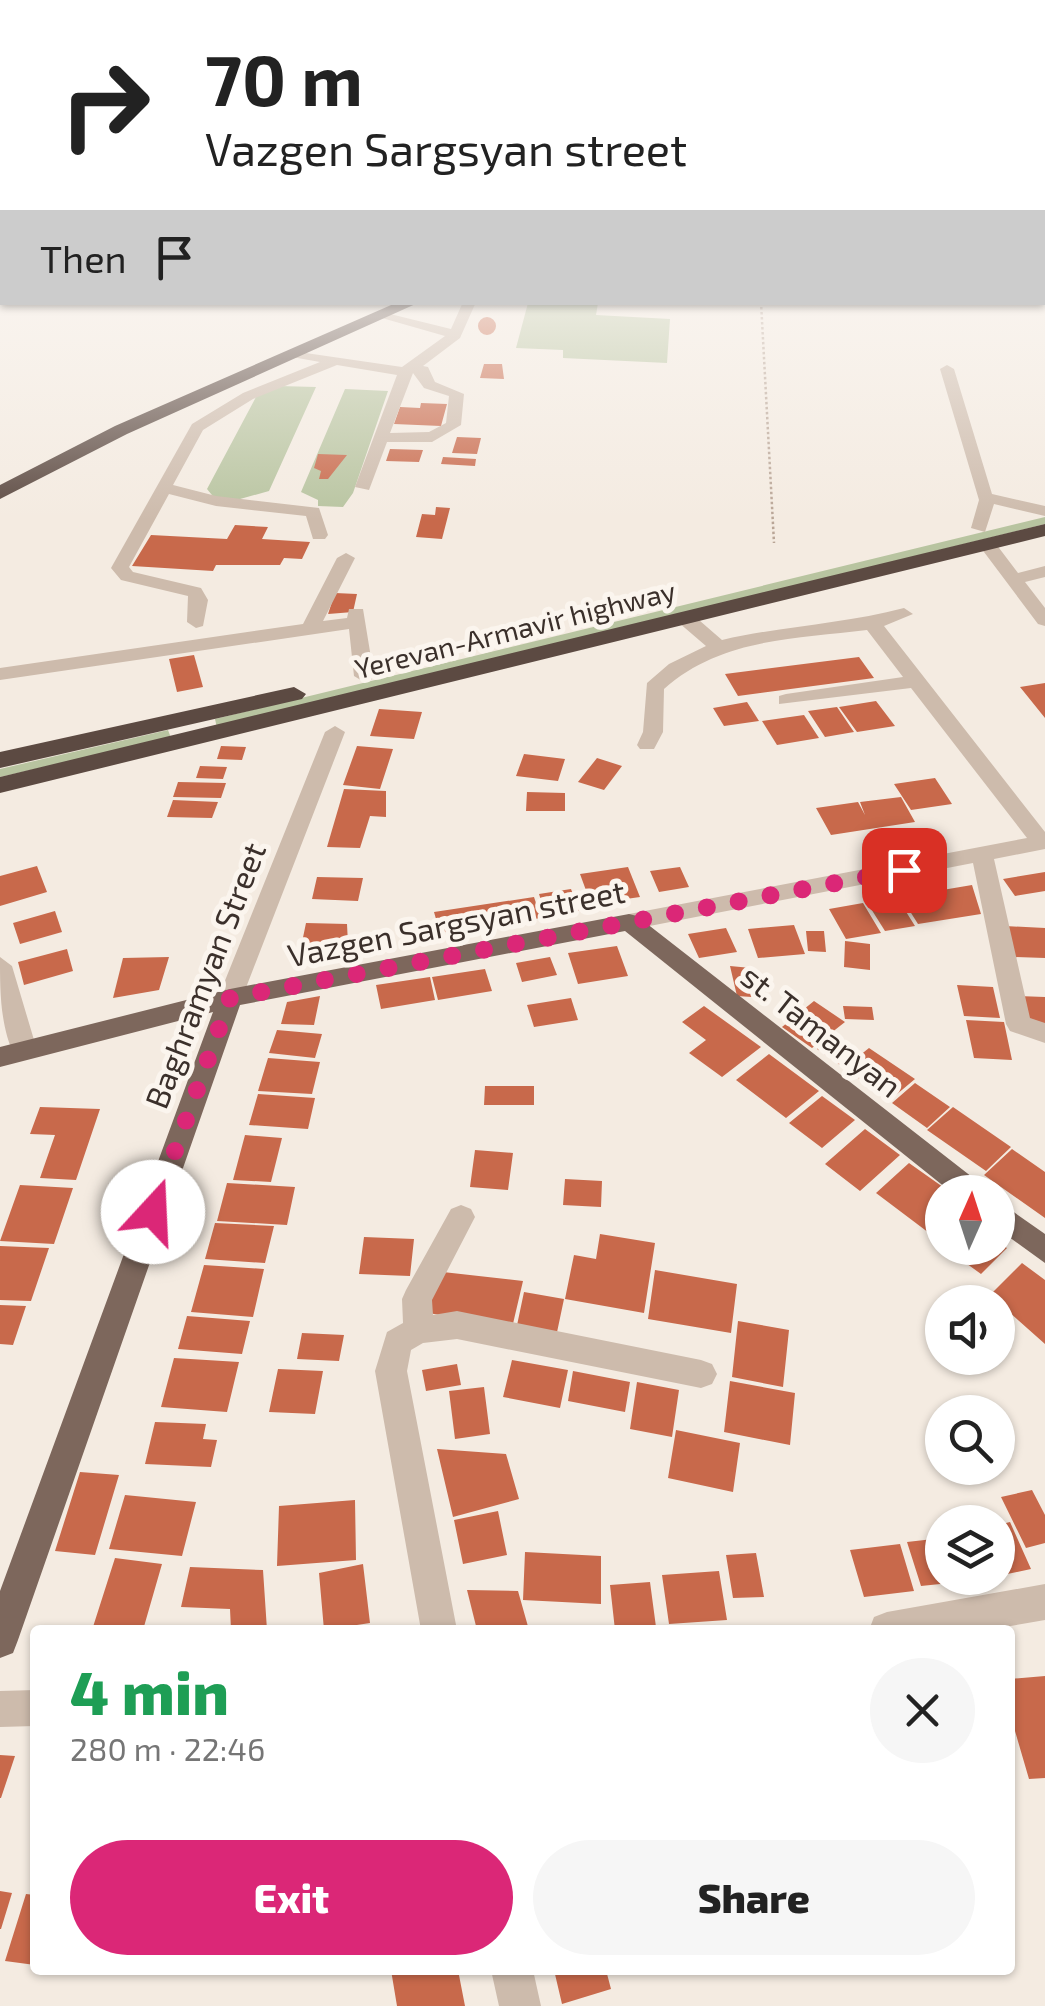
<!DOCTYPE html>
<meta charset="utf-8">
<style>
:root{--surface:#fff;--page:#f6f6f6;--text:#222;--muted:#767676;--accent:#db2777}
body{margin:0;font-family:"Exo 2",sans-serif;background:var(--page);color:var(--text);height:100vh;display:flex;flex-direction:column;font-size:38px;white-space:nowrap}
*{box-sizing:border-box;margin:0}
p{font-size:32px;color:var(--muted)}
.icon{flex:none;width:55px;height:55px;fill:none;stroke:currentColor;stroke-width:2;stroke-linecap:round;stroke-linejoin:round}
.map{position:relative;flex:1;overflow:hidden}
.details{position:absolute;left:30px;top:1625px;width:985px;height:350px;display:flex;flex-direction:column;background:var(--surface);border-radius:10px;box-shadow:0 2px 8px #0004}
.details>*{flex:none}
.top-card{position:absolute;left:0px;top:0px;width:1045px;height:305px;box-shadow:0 2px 8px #0004;background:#fff;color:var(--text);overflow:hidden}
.needle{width:65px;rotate:3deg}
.tools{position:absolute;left:925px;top:1175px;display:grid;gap:20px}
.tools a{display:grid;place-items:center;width:90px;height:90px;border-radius:50%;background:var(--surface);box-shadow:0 2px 8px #0004;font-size:50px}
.pin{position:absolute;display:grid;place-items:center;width:85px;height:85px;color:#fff;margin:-42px;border-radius:20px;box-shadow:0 5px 15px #0006}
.me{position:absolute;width:110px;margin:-55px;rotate:20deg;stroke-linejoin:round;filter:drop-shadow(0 0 8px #0008)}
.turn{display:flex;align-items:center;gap:35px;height:210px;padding:0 40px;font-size:45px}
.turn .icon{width:130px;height:130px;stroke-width:2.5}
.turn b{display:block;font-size:70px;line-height:85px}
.then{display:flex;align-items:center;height:95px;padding:0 40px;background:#0003;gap:20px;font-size:38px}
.round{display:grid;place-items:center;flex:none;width:105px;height:105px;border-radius:52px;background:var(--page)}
.overview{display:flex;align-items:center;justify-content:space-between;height:170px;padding:0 40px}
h1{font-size:60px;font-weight:800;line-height:75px;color:#1e9e55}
.cta{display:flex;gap:20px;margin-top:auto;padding:20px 40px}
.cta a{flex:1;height:115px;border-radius:60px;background:var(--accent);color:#fff;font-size:40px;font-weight:800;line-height:115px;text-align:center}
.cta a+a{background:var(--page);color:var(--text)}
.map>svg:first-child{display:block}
.green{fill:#b8c4a0}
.building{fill:#c8694b}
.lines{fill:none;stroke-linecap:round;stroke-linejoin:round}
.path{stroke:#b9a596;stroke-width:2.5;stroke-dasharray:2.5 2.5;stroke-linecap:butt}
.minor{fill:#cdbbac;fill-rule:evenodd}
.major{fill:#7d675c;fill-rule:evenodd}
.highway{fill:#5c4a42;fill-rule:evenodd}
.route{stroke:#db2777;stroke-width:18;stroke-dasharray:0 32.4}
.labels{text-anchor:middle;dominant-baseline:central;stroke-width:10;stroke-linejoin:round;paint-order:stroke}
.far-street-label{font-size:28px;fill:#3b302b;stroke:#fbf5ee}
.street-label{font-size:32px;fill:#3b302b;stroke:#fbf5ee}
</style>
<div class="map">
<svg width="1045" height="2006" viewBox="0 0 1045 2006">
<rect width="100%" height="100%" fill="#f4ebe1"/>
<path class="green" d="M528,303H598L596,315L670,319L667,363L563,358V350L516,348Z
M279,386L316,387L269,491L233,501L216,500L207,489L257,395Z
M345,389L388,391L353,493L343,507L318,506V500L301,492Z
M1045,517V524L217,728L215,719Z
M168,730L171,738L0,777V769Z"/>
<path class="building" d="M478 326a9 9 0 1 1 18 0a9 9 0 1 1-18 0Z
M484,364H502L504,379L480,378Z
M421,403L447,404L441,426L394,424L400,407L420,408Z
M457,437L481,438L477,454L452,453Z
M390,449L423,450L419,462L386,461Z
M318,454L347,455L328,479H319L321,471L314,468Z
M443,457L476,459L475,466L441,464Z
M436,507L450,508L442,539L416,537L422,514L435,515Z
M235,525L268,527L262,539L310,542L302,559L284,558L280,565H216L213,571L132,566L151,535L227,539Z
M335,593L357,594L353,612L328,614Z
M194,655L203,687L177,692L169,659Z
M859,657L874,678L738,696L725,674Z
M1045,683V718L1020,687Z
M876,701L895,726L857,732L839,707Z
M747,702L759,721L724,726L713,708Z
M837,707L854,732L825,737L808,711Z
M379,709L422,712L414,739L370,736Z
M804,715L819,738L777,745L762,721Z
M221,746L246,747L242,760L217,759Z
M357,746L393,749L380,789L343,785Z
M524,754L565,759L558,781L516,776Z
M597,758L622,766L604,790L578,782Z
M200,766L227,767L223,779L196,778Z
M935,778L952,804L911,810L894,784Z
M178,782L226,783L221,798L173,797Z
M344,789L386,791V817L370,816L360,848L327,847Z
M527,792L565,793V811H526Z
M901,797L915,822L831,835L816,808L858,802L865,815L860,802Z
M173,800L218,802L212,818L167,817Z
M37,866L47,892L0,906V876Z
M628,867L640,897L591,904L580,874Z
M680,867L689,887L659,892L650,871Z
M1045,872V891L1015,896L1003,879Z
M317,877L363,878L358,901L312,899Z
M972,885L981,914L918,924L901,897Z
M571,889L579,911L546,916L539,894Z
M534,897L541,918L440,933L434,912Z
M898,899L915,926L885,931L868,904Z
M863,903L881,933L846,939L829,909Z
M55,911L62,932L20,944L13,923Z
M306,923L347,924L348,944L334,951L300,952Z
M794,925L805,954L758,958L748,929Z
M1005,926L1045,928V958L1012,957Z
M726,928L737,952L699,958L688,934Z
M806,931H824L826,952L808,951Z
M845,941L870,944V970L844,967Z
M617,946L628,976L578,984L568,953Z
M67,949L73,971L24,985L18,962Z
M169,957L159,990L113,998L123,958Z
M550,957L557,975L522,982L516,963Z
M730,966L751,968L752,997L737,996Z
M485,969L492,991L438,1000L432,977Z
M430,977L435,1000L381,1009L376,985Z
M957,985L993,987L1000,1018L964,1016Z
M320,996L314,1025L281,1024L287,1002Z
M1018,996L1045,997V1025L1024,1024Z
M571,998L578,1020L534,1027L527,1005Z
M814,1001L845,1022L812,1048L782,1027Z
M704,1006L761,1047L722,1077L689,1053L706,1040L682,1022Z
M843,1006L872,1007L874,1020L845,1019Z
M966,1020L1004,1022L1012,1060L974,1058Z
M277,1030L322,1034L315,1058L269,1053Z
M832,1037L855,1053L840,1065L817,1049Z
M869,1048L915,1079L890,1100L844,1068Z
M769,1054L819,1091L786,1118L736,1080Z
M268,1058L320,1062L312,1094L258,1091Z
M915,1083L950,1107L927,1128L892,1103Z
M485,1086H534V1105H484Z
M258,1094L315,1098L308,1129L249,1125Z
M822,1096L855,1120L822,1148L789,1123Z
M40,1107L100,1109L76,1180L40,1178L55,1135L30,1134Z
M953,1107L1011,1147L986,1171L927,1130Z
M865,1129L900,1155L860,1191L825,1164Z
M245,1135L282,1138L271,1182L233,1180Z
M1012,1149L1045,1172V1218L984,1175Z
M475,1150L513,1153L508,1190L470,1187Z
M909,1163L950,1192H942L941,1242L876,1193Z
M565,1179L602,1181L601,1207L563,1205Z
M227,1183L295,1187L287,1225L217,1221Z
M20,1185L73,1188L54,1244L0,1241Z
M215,1223L274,1226L265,1263L205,1259Z
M600,1234L655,1243L644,1313L565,1299L574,1255L596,1259Z
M364,1237L414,1239L410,1276L359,1274Z
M998,1242L1007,1248L981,1274L945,1248H998Z
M0,1246L49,1248L31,1301L0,1300Z
M1022,1263L1045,1280V1344L990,1295Z
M204,1265L264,1269L253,1317L191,1312Z
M655,1270L737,1284L731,1333L648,1319Z
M434,1271L523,1281L512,1328L423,1312Z
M524,1292L564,1299L556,1337L516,1330Z
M0,1305L26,1306L13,1345L0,1344Z
M187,1316L250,1321L242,1354L178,1349Z
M738,1321L789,1330L783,1387L732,1377Z
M302,1333L344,1335L339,1361L297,1359Z
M174,1358L239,1362L227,1412L161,1407Z
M512,1360L568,1370L560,1408L503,1397Z
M457,1364L461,1385L426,1391L422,1370Z
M278,1369L323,1371L315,1414L269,1412Z
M573,1371L630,1382L625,1412L568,1401Z
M730,1381L795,1393L790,1445L724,1432Z
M637,1382L679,1390L672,1437L630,1429Z
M484,1387L490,1434L455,1439L449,1391Z
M155,1422L206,1424L203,1439L217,1440L211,1467L145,1464Z
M676,1430L740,1443L733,1492L668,1478Z
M437,1449L506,1454L519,1499L453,1517Z
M80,1472L119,1475L95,1555L55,1551Z
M1032,1490L1045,1515V1543L1026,1548L1001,1497Z
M125,1495L196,1502L182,1556L109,1549Z
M355,1500L356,1560L277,1566L279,1506Z
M498,1511L507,1555L463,1564L454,1520Z
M1010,1522L1031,1569L998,1576V1525Z
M942,1538V1578L969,1581L921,1586L907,1542Z
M900,1544L914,1591L864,1597L850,1550Z
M525,1552L601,1556V1604L523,1600Z
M756,1553L764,1597L733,1598L726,1555Z
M115,1558L162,1564L143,1630H92Z
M363,1564L370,1623L324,1630L319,1573Z
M190,1567L263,1570L267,1630H231L230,1609L181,1607Z
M719,1571L727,1620L669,1624L662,1575Z
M650,1582L656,1627L615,1630L610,1585Z
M467,1590L518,1591L529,1630H477Z
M1045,1676V1778L1029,1779L1010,1714V1679Z
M0,1755L15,1756L1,1798H0Z
M0,1891L12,1893L1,1929H0Z
M26,1894L35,1895V1965L5,1961Z
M391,1970H458L465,2006H397Z
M554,1970H606L611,1989L562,2004Z"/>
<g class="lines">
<path class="path" d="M761,302L774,543"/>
<path class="minor" d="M0,297L2,302L7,304L0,305Z
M463,302H476L460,338L423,366L428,367L435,382L464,394L461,425L432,442H387L369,490L355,487L397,375L337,365L253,399L203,430L173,485L216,496L319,508L328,535L325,539H313L306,516L216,506L169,494L129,567L133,572L201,588L208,600L203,626L196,628L187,622L188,596L121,580L111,568L192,424L243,393L320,362L292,357V351L402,367L445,336L382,318V312L451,329ZM413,373L424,388L449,396L446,423L429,432L390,433Z
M947,365L954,369L992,494L1045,506V516L994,504L985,532L971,528L979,500L940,369Z
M981,540H993L1018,573L1045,566V577L1025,582L1045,608V626L1038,624L978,544Z
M346,553L355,558L323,621L347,618L349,609H363L374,676L371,680L364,682L354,676L349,629L0,680V668L303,624L337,558Z
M904,608L913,614L884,626L1045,832V849L994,859L1030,1018L1045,1023V1043L1010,1031L1006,1024L973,863L629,930L617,922L629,914L1027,838L911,688L779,704V696L786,694L903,677L867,630C795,639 721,638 664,689L663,732L654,749H640L637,745L643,732L647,683L669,664L706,646L678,622V614H692L722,640C782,626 844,624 904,608Z
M335,726L345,732L242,998L230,1007L221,1004L218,998L325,732Z
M0,957L12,966L37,1050L33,1057H15C0,1026 0,991 0,957Z
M461,1205L471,1209L475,1217L432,1300L433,1315L457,1311L701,1360L712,1364L717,1374L712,1384L701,1388L457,1339L423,1343L411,1350L407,1371L457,1630H421L375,1371L387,1332L403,1323L402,1299L406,1290L451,1209Z
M1045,1584V1620L987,1630H869L874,1617L887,1612Z
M35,1690V1726L0,1727V1691Z
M491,1970H533L541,2006H499Z"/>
<path class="major" d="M629,914L637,916L981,1184L985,1192H951L625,931L240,1005L18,1640L13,1653L0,1658V1591L213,1012L0,1067V1047L230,989Z
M998,1201L1045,1234V1263L998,1229Z"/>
<path class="highway" d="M398,302H420L127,434L0,499V485L115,426Z
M1045,524V536L0,793V777Z
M294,687L306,694L302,699L0,768V752Z"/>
</g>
<linearGradient id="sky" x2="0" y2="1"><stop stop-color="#7eb2d2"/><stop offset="0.46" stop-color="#faf6f2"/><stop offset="1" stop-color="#faf6f2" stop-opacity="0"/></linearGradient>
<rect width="1045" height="520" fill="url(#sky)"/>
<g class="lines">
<path class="route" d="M153,1212L230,998L904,870"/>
</g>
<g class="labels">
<g class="far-street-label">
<text transform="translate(515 629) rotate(-14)">Yerevan-Armavir highway</text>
</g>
<g class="street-label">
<text transform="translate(456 922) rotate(-11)">Vazgen Sargsyan street</text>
<text transform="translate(204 975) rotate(-69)">Baghramyan Street</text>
<text transform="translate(822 1030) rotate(38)">st. Tamanyan</text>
</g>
</g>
</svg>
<div class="tools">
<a><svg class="needle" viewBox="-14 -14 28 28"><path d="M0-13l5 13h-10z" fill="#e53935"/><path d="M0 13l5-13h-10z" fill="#767676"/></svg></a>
<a><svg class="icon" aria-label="sound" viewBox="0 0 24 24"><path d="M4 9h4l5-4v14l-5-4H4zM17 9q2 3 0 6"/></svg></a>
<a><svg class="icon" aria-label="search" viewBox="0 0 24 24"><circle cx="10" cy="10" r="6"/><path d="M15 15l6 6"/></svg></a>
<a><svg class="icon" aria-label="layers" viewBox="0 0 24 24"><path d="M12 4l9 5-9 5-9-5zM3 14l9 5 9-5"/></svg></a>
</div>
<div class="pin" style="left:904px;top:870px;background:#d93025"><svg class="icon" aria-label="arrive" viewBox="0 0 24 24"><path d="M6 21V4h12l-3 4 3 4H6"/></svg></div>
<svg class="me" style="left:153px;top:1212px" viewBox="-20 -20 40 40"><circle r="19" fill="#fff"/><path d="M0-13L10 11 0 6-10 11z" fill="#db2777"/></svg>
<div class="top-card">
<div class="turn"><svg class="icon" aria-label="right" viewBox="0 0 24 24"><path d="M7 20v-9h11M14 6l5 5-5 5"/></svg><div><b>70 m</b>Vazgen Sargsyan street</div></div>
<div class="then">Then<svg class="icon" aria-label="arrive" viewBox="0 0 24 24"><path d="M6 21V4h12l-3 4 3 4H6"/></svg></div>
</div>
<section class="details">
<div class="overview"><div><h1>4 min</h1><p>280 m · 22:46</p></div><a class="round"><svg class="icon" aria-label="close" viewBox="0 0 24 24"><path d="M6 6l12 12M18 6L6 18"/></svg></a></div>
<div class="cta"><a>Exit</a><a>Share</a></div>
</section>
</div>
